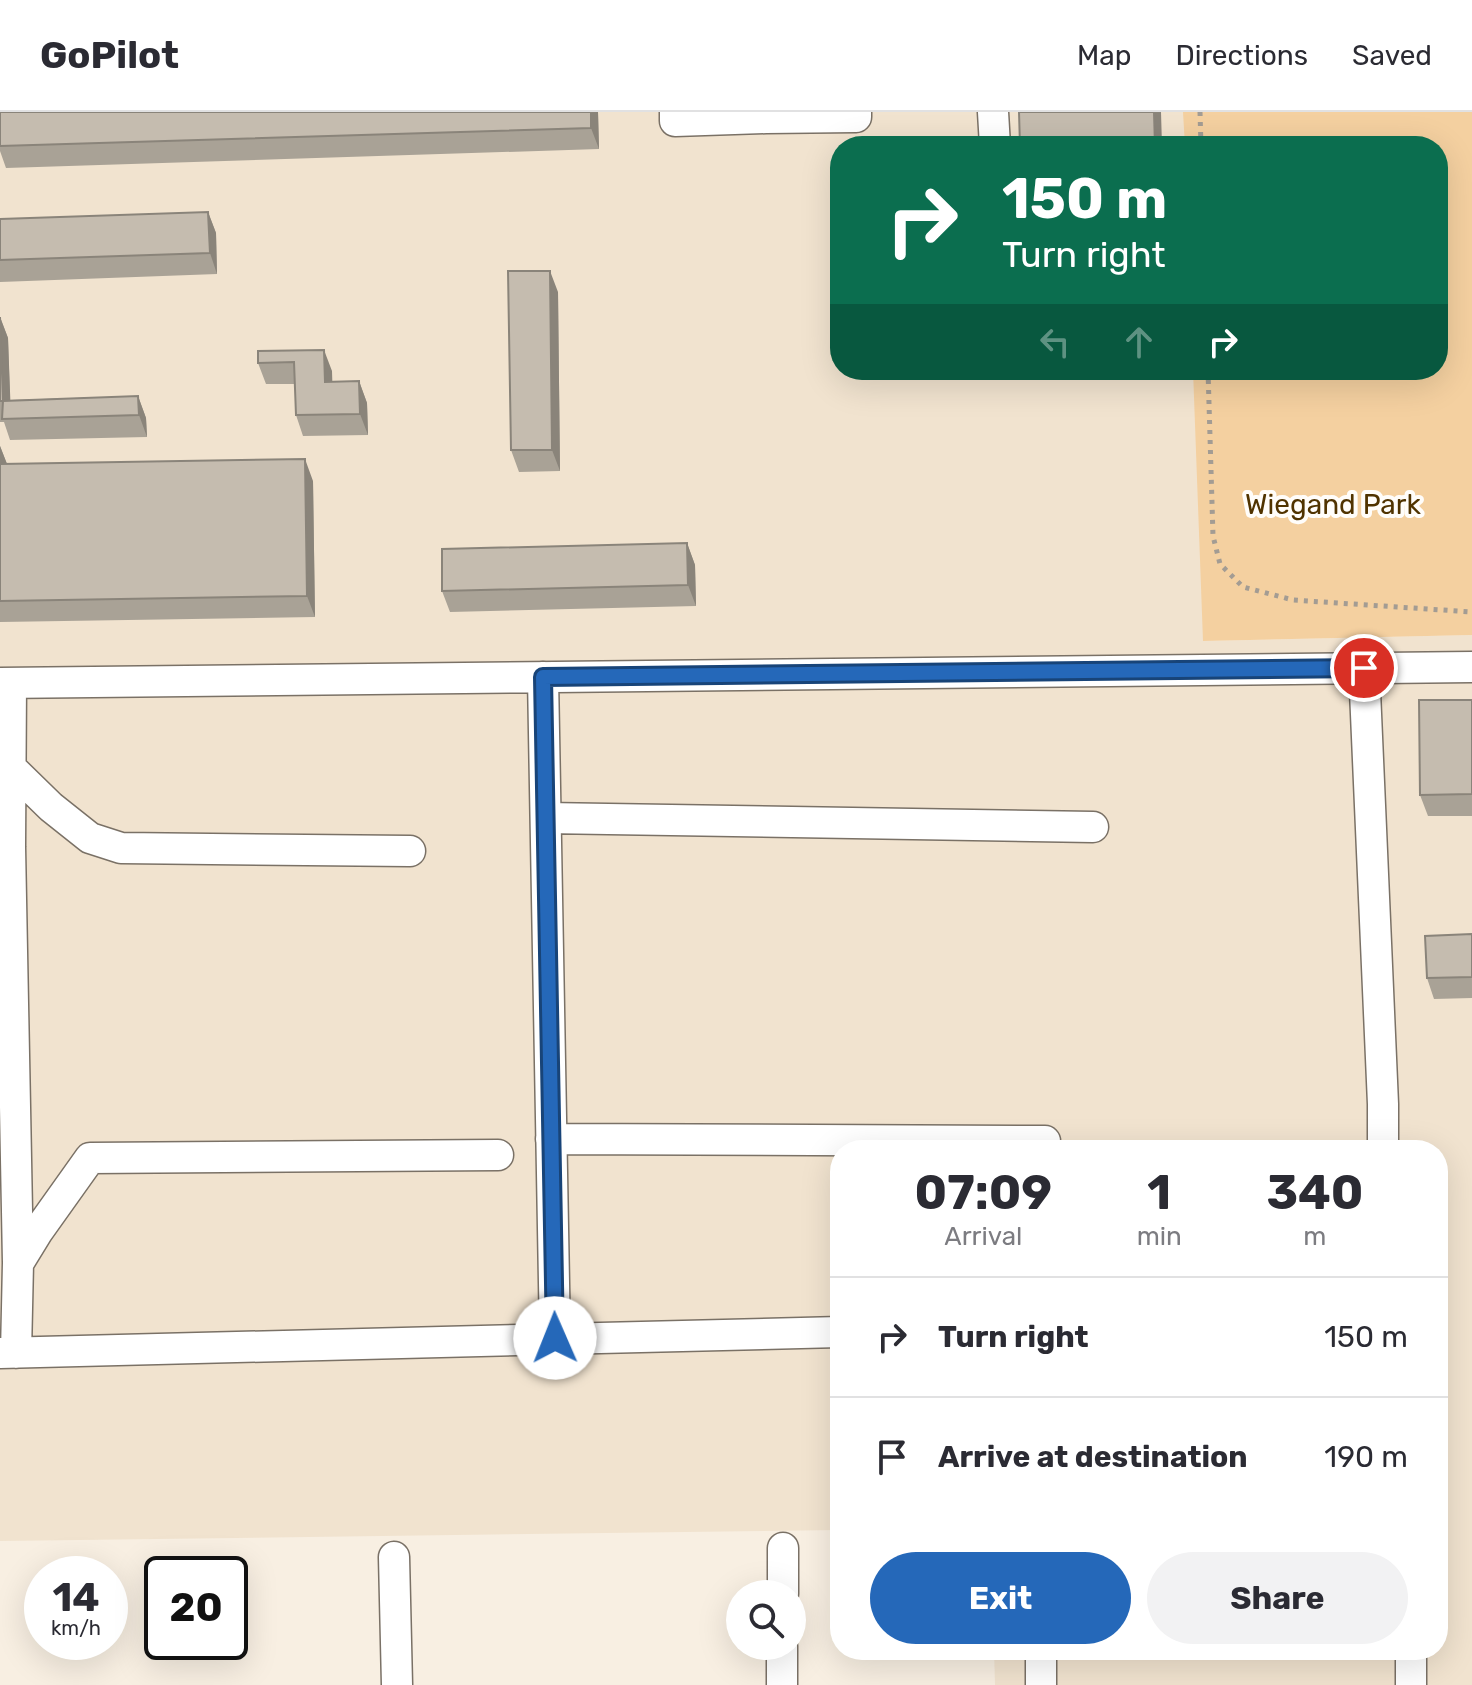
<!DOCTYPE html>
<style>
:root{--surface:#fff;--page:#f2f2f3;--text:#2b2b33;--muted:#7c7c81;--line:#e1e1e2;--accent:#2568b9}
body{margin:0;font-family:Rubik,sans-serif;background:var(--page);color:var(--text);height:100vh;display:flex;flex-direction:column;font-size:30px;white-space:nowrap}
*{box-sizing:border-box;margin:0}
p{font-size:26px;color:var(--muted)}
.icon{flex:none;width:44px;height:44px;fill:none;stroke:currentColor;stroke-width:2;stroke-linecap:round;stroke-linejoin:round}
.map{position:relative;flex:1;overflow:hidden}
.side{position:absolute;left:830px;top:1028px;width:618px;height:520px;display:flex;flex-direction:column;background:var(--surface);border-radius:32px;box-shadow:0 8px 32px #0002}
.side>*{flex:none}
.banner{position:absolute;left:830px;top:24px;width:618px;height:244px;border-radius:32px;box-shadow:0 8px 32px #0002;background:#0b6e4f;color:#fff;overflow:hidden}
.fabs{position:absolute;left:726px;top:1468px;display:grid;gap:16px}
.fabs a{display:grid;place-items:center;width:80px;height:80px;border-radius:50%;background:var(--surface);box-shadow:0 8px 32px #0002;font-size:40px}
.speed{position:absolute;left:24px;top:1444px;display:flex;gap:16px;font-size:40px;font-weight:700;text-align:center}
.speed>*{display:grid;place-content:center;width:104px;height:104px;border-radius:50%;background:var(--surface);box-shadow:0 8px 32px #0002;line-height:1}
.speed small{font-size:20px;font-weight:400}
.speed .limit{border:4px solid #111;border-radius:12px;background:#fff;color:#111}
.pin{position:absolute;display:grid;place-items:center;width:68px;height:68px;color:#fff;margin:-34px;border:4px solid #fff;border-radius:50%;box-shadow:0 2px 8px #0007}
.me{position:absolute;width:88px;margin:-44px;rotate:359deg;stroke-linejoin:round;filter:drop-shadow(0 0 6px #0008)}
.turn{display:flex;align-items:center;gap:28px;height:168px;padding:0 40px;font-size:36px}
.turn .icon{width:104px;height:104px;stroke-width:2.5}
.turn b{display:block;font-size:56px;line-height:68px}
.lanes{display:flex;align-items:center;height:76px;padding:0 40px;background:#0003;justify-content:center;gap:40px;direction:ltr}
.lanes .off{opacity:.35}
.eta{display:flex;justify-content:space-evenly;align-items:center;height:136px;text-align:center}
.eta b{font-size:48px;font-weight:700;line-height:56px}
.button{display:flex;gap:16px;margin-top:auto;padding:16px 40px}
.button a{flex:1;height:92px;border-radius:48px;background:var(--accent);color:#fff;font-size:32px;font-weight:700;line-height:92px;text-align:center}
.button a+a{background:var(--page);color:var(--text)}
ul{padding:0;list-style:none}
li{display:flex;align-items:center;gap:24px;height:120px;padding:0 40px;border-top:2px solid var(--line)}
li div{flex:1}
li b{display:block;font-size:30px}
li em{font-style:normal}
header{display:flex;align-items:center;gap:48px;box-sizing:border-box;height:112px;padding:0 40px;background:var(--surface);border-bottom:2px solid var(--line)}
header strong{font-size:38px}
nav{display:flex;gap:44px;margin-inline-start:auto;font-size:28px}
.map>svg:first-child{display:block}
.built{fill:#f1e3cf}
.green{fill:#f4d0a0}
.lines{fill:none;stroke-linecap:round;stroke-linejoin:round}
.minor-casing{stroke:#7a7166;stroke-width:33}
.path{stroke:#a39c93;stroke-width:5;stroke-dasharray:4 6;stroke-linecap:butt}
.minor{stroke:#fff;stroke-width:30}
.wall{fill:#a9a296}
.shaded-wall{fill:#8a847a}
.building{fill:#c5bcaf;stroke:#8a847a;stroke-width:2}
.route-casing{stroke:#184478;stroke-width:20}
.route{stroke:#2568b9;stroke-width:14}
.labels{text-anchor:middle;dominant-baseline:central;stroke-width:8;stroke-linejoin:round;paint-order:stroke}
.park-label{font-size:28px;fill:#503300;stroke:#fffdfa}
</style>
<header>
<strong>GoPilot</strong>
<nav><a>Map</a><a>Directions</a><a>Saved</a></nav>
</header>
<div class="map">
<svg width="1472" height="1573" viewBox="0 0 1472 1573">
<rect width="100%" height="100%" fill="#f8efe2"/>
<path class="built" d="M0,0H1204V34H840V258H1204L1203,529L1472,523V1573H995L994,1538H1438V1038H840V1418L0,1429Z"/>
<path class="green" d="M1183,0H1472V523L1203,529L1193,258H1438V34H1185Z"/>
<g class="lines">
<defs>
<path id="minor" d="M675,0V9L766,6V0
M993,0L995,34
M766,6L856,5V0
M1364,556L1383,992V1038
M543,565L555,1226
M0,571L1472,555
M11,571L10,735L18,1151L16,1241
M11,656L51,695L90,726L121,736L410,739
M546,706L1093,715
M551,1027L1045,1029
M19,1150L38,1119L90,1046L498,1043
M0,1241L840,1220
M394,1445L397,1573
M783,1482V1436
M1041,1538V1573
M1411,1538V1573
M782,1573V1534"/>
</defs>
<use href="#minor" class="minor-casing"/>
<path class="path" d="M1200,0L1201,34
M1208,258L1213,424L1220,452L1243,475L1293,488L1472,500"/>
<use href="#minor" class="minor"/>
</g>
<path class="wall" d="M0,0H598L599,37L6,56L0,39Z
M208,100L216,121L217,162L0,170V107Z
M558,180L560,359L519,360L511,338Z
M0,205L8,226L10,288L138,284L146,306L147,325L10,328L4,310H0Z
M258,239L332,259V270L359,269L367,291L368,323L303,324L296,303L295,272H266L258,251Z
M0,334L7,352L313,369L315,505L0,510Z
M687,431L695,453L696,494L450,500L442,479Z
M1472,588V704H1428L1420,683Z
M1472,822V886L1434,887L1427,866Z"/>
<path class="shaded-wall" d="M591,0H598L599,37L591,16Z
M1154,0H1161L1162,34H1155Z
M208,100L216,121L217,162L210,141Z
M550,159L558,180L560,359L552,338Z
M0,205L8,226L11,306L3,289Z
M324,238L332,259L333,292L325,270Z
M359,269L367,291L368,323L360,302Z
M138,284L146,306L147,325L139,303Z
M0,334L7,352L0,355Z
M305,347L313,369L315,505L307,484Z
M687,431L695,453L696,494L688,473Z"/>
<path class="building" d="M0,0H591V16L0,34Z
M1019,0H1154L1155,34H1020Z
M208,100L210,141L0,148V107Z
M508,159H550L552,338H511Z
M0,205L3,289H0Z
M324,238L325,270L359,269L360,302L296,303L294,250L258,251V239Z
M138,284L139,303L2,307L3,289Z
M305,347L307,484L0,489V352Z
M687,431L688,473L442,479V437Z
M1419,588H1472V682L1420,683Z
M1472,822V865L1427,866L1425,824Z"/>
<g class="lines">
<defs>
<path id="route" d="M555,1226L543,565L1364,556"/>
</defs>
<use href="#route" class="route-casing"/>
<use href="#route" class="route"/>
</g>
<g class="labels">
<g class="park-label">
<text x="1333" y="392">Wiegand Park</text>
</g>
</g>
</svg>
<div class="fabs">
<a><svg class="icon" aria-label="search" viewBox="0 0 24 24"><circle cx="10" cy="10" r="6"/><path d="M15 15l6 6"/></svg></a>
</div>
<div class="speed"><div>14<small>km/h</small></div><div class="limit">20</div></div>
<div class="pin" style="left:1364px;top:556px;background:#d93025"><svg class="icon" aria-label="arrive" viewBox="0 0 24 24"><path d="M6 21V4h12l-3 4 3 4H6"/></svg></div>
<svg class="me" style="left:555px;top:1226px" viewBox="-20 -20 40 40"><circle r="19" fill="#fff"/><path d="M0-13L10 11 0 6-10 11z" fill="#2568b9"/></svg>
<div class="banner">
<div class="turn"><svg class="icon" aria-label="right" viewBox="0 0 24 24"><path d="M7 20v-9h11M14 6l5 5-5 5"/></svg><div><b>150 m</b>Turn right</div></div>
<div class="lanes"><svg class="icon off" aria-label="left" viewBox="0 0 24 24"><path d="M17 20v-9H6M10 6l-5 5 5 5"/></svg><svg class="icon off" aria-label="ahead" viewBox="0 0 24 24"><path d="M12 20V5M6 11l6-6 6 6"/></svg><svg class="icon" aria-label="right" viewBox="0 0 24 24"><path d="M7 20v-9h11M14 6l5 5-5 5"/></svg></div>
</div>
<section class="side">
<div class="eta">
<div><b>07:09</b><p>Arrival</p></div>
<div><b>1</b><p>min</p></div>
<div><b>340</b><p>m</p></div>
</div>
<ul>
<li><svg class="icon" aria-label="right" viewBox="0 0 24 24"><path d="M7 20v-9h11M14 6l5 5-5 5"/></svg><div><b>Turn right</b></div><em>150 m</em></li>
<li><svg class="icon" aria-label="arrive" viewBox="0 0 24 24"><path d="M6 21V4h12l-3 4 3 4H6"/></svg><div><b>Arrive at destination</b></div><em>190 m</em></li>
</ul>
<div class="button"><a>Exit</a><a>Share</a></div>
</section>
</div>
